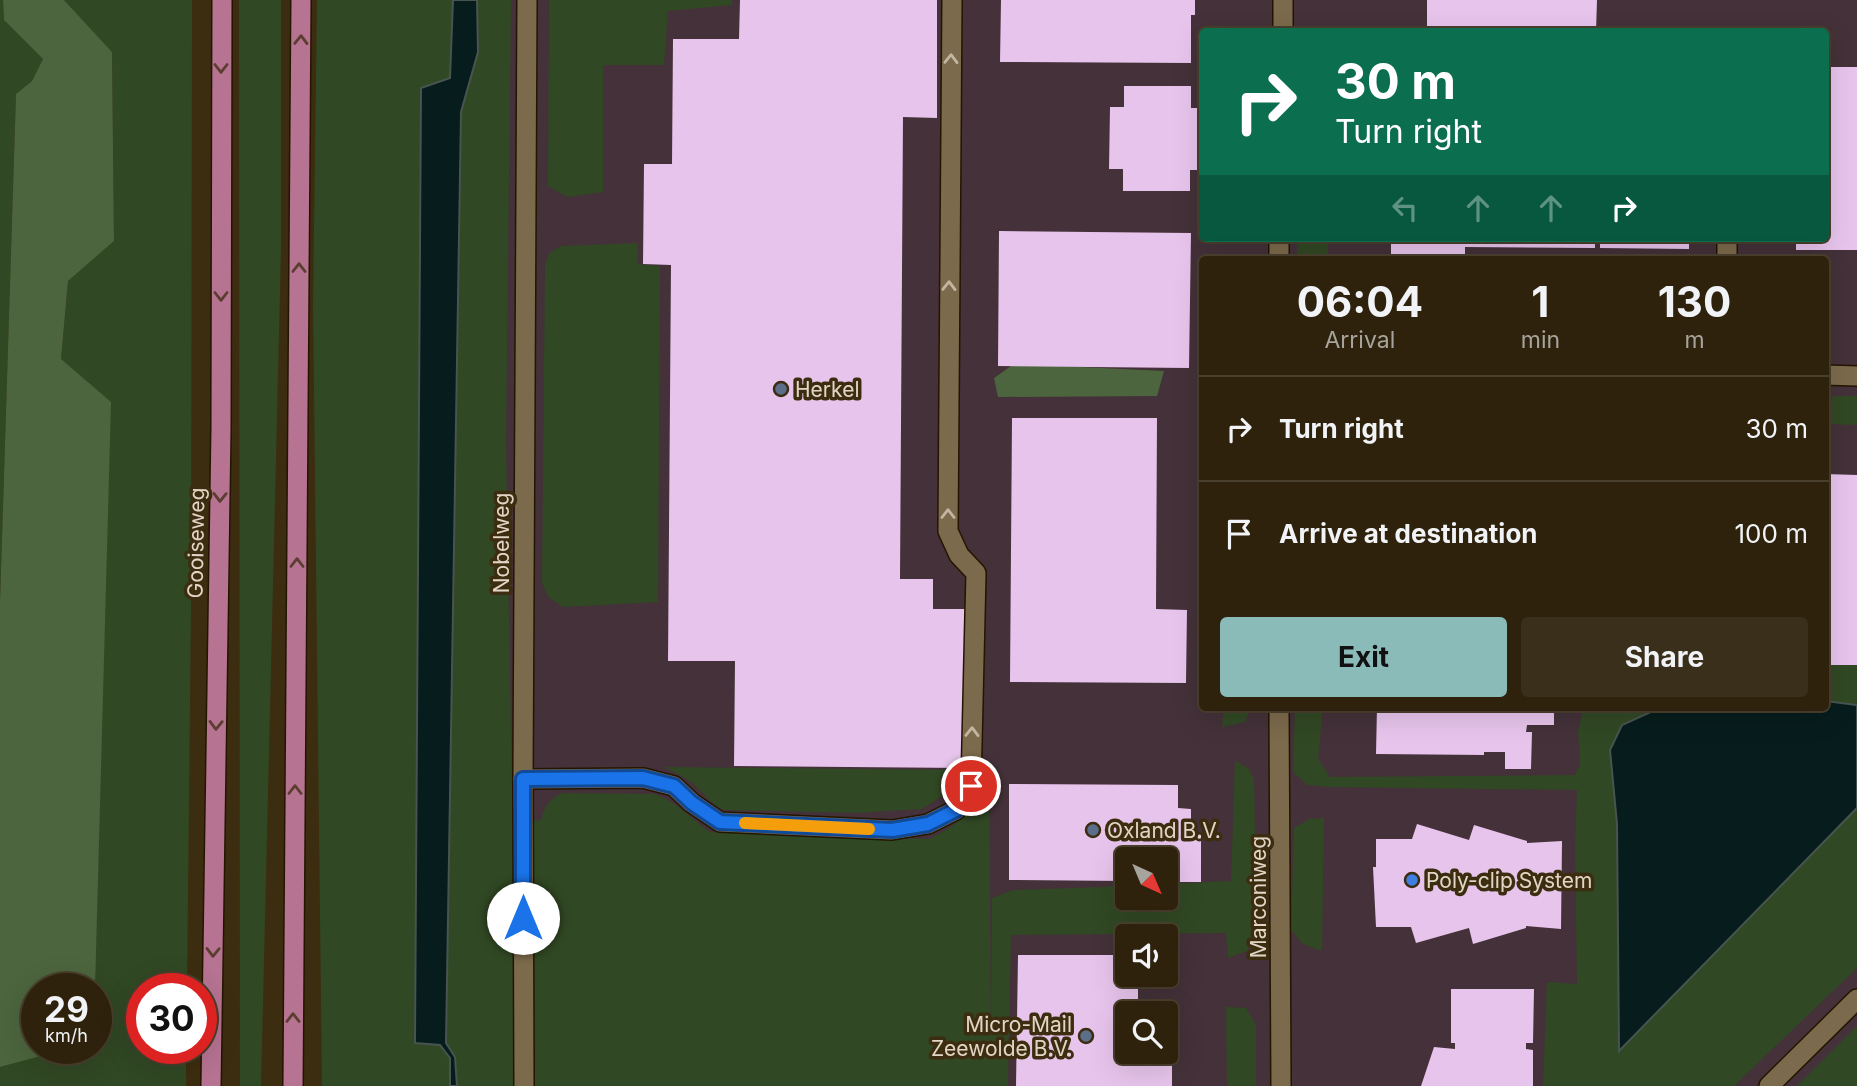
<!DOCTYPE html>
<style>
:root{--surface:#2e220c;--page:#3a2f1a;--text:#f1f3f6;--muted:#a7a49d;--line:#493f2d;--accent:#8bbbb9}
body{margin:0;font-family:Inter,sans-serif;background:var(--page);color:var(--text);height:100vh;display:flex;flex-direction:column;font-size:26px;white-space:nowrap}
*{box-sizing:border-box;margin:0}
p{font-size:23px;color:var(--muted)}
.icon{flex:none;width:38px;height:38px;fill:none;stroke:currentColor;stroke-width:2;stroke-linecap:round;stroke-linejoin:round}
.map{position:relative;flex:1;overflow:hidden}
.details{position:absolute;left:1199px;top:256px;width:630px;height:455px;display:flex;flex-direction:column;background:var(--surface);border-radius:7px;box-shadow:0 7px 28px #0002,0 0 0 2px var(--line)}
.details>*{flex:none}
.guide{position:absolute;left:1199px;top:28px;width:630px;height:214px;border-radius:7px;box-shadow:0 7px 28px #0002,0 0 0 2px var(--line);background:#0b6e4f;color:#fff;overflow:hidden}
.needle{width:46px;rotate:136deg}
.controls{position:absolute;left:1115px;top:847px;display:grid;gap:14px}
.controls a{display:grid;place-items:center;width:63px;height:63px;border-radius:7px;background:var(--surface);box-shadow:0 7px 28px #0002,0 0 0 2px var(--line);font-size:35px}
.speed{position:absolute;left:21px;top:973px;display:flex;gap:14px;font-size:35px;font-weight:700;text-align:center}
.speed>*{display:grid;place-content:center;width:91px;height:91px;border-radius:50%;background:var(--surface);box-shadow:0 7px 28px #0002,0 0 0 2px var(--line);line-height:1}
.speed small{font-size:18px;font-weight:400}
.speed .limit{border:10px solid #d22;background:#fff;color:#111}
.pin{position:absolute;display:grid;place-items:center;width:60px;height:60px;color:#fff;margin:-30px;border:4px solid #fff;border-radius:50%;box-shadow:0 2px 7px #0007}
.me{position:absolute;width:77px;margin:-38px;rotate:0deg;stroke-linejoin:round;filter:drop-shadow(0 0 5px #0008)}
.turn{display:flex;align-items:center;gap:24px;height:147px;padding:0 21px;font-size:32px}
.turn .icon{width:91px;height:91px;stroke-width:2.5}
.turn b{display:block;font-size:49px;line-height:60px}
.lanes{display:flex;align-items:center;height:66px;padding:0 21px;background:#0003;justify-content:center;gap:35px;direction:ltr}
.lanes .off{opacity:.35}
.eta{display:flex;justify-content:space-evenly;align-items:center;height:119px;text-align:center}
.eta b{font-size:42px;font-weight:700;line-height:49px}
.button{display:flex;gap:14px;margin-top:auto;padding:14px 21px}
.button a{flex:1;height:80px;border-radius:7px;background:var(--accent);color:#111;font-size:28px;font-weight:700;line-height:80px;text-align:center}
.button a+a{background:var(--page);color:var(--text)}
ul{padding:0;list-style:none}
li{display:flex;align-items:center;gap:21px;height:105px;padding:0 21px;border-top:2px solid var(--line)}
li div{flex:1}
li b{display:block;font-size:26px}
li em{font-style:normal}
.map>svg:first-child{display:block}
.industrial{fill:#443139;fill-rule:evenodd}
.green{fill:#314824}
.forest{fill:#4c653e}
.water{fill:#071c1c;stroke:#48544f;stroke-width:2}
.building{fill:#e7c4ec}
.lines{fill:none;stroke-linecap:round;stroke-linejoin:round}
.service-casing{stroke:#241500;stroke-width:22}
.minor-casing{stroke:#241500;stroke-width:22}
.tertiary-casing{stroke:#241500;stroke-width:22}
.trunk-casing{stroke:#241500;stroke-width:22}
.service{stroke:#7c6a4c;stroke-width:19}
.minor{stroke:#7c6a4c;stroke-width:19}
.tertiary{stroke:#7c6a4c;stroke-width:19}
.trunk{stroke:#b67392;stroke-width:19}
.oneway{stroke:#5b3e30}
.oneway2{stroke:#c3b6a1}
.route-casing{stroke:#114b97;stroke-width:18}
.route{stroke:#1a73e8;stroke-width:12}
.slow{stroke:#f59e0b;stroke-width:12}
.service-dot{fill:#5c6f8a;stroke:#3d2d10;stroke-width:2.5}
.shop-dot{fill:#3f7fe0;stroke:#3d2d10;stroke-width:2.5}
.labels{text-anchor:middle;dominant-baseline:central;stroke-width:7;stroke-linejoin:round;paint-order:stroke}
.poi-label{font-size:21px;fill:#e1d6c6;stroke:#3d2d10;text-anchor:start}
.street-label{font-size:21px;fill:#e1d6c6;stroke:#3d2d10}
</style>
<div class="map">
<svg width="1857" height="1086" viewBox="0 0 1857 1086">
<rect width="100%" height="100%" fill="#3d2d10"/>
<path class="industrial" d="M447,0H1857V1086H429ZM1202,32H1825V238H1202ZM1202,259H1825V707H1202ZM1127,859H1166V898H1127ZM1127,936H1166V975H1127ZM1127,1013H1166V1052H1127Z"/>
<path class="green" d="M0,0H3L4,20L43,59L32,81L16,94L0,602Z
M64,0H192L191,607L187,989H142V1048H186V1086H0V1067L71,1048H96V989L61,359L68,281L114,241L112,52Z
M239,0H281V249L261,1086H240Z
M317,0H453L450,78L421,88L415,1042L440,1045L450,1058V1086H322L313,305Z
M477,0H511L506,441L517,1086H457L455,1057L446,1043L461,112L478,52Z
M549,0H732V5L668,11L664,65H603V192L567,197L548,186Z
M1297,238H1328V259H1297Z
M638,243L637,264L660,266L658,602L563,607L548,597L542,583L545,265L549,253L561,246Z
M1833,396H1857V425L1825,424V415Z
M1857,663V705L1825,701V664Z
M1224,707H1251L1245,722L1222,727Z
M1295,707H1323L1318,759L1330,777L1575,775L1580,764L1578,730L1584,707H1721L1655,710L1610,750L1617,824L1619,1050L1857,808V968L1734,1086H1543L1547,982L1577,984L1575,845L1577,790L1330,787L1307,785L1293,772Z
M1235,760L1249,769L1254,779L1257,935L1247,951L1228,958L1226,933L1011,935L1008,1086H532L533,821L541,820C545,805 549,800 562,793L654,794C677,801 691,820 711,832L929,839C959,825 971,811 989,785L991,1046L992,898L1013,890L1127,886V898H1166V884L1231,881Z
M664,767L960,770L953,789L922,809L855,813L725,810C710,804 710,799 699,789C689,779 676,773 664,767Z
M1324,818L1322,951L1303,944L1291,930L1294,828L1309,819Z
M1226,1007L1246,1008L1256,1025V1086H1227Z
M1857,1026V1086H1797Z"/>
<path class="forest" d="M3,0H64L112,52L114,241L68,281L61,359L111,402L95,989H37V1048H71L0,1067V602L16,94L32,81L43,59L4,20Z
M1014,364L1164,371L1157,396L998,397L994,378Z"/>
<path class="water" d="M453,0H477L478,52L461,112L446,1043L455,1057L457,1086H450V1058L440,1045L415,1043L421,88L450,78Z
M1825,701L1857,705V808L1619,1051L1617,824L1610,750L1622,725L1655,710L1825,707Z"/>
<path class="building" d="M740,0H937V118L903,117L900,579H933V609H966L965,768L734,766L735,661H668L671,265L643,264L644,164H672L673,39H739Z
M1001,0H1195V15H1191V63L1000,62Z
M1427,0H1597L1596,32H1427Z
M1825,67H1857V250H1796V238H1825Z
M1124,86H1191V108H1202L1200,148H1202V170H1190V191H1123V169H1109L1110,107H1124Z
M999,231L1191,233L1189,368L998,366Z
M1391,238H1595V248L1465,247V259H1391Z
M1600,238H1689V249L1600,248Z
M1012,418H1157L1156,609L1187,610L1186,683L1010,682Z
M1825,474L1857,475V665H1825Z
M1377,707H1554V725H1527L1526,732H1532L1531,769H1505V752H1484V755L1376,754Z
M1009,784L1178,785V808L1191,809V832H1201V882H1166V859H1127V881L1009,880Z
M1417,824L1469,840L1474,825L1527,841V843L1562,841L1561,929L1526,926V928L1473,944L1469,928L1416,943L1411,927H1376L1373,867H1376V839H1412Z
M1018,955H1127V975H1138V1013H1127V1052H1166V1040H1172V1086H1016Z
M1451,989H1534L1533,1043H1526V1049L1533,1050V1086H1421L1434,1047L1455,1049V1043H1451Z"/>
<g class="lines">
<defs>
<path id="service" d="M1727,259V238
M523,779L643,778L674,786L692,803L720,822L892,830L928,824L956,810L971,786L976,573L959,555L948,531L952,0"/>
<path id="minor" d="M1283,32V0
M1279,259V238
M1825,375L1857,376
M1279,707L1281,1086
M524,1086L523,779L527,0"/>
<path id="tertiary" d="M1769,1086L1857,999"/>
<path id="trunk" d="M211,1086L221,429L222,0
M293,1086L301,0"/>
</defs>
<use href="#service" class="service-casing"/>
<use href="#minor" class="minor-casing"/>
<use href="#tertiary" class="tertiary-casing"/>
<use href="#trunk" class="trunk-casing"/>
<use href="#service" class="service"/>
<use href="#minor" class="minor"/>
<use href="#tertiary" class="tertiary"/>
<use href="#trunk" class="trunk"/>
</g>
<defs><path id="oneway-chevron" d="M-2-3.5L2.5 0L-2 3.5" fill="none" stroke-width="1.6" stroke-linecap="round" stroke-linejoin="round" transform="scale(1.75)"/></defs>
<g class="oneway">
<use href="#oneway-chevron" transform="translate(301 40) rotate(-89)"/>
<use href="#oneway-chevron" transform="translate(221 68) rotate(90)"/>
<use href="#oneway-chevron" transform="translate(299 268) rotate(-90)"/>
<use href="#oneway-chevron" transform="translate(221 296) rotate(90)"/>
<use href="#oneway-chevron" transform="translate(220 497) rotate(91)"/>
<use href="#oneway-chevron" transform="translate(297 563) rotate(-90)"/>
<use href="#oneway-chevron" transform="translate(216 725) rotate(91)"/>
<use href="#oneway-chevron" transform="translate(295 790) rotate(-90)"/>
<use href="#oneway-chevron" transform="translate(213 952) rotate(91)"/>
<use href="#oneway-chevron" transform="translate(293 1018) rotate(-90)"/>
</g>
<g class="oneway2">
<use href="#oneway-chevron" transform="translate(951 59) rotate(-89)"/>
<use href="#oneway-chevron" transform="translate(949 286) rotate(-89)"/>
<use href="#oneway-chevron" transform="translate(948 514) rotate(-90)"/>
<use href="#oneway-chevron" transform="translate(972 732) rotate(-89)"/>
</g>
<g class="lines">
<defs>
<path id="route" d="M523,918V779L643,778L674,786L692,803L720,822L892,830L928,824L956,810L971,786"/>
</defs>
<use href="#route" class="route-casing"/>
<use href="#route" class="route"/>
<path class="slow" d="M745,823L869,829"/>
</g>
<g class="service-dot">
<circle cx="781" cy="389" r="7"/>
<circle cx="1093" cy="830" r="7"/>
<circle cx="1086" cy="1036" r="7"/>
</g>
<circle class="shop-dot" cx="1412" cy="880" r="7"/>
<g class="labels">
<g class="poi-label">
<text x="795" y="389">Herkel</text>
<text x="1107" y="830">Oxland B.V.</text>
<text x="1426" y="880">Poly-clip System</text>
<text x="1072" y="1024" text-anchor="end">Micro-Mail<tspan x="1072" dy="24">Zeewolde B.V.</tspan></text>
</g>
<g class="street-label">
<text transform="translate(196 543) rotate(-89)">Gooiseweg</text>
<text transform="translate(501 543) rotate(-90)">Nobelweg</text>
<text transform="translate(1258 897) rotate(-90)">Marconiweg</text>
</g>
</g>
</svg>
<div class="controls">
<a><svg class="needle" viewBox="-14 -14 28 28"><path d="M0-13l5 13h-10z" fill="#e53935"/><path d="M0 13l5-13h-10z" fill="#a7a49d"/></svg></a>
<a><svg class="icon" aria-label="sound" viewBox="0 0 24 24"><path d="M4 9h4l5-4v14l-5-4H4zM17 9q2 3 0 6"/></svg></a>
<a><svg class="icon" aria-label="search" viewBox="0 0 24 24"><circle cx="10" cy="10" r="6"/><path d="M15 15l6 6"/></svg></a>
</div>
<div class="speed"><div>29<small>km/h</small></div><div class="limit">30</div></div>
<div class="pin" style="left:971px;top:786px;background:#d93025"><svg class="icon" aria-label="arrive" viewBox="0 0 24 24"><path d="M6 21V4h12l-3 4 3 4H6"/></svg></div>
<svg class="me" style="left:523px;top:918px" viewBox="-20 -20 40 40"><circle r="19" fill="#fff"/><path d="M0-13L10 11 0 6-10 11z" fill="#1a73e8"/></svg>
<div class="guide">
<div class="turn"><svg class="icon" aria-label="right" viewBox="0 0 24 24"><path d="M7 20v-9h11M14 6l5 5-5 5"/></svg><div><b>30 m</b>Turn right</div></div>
<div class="lanes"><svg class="icon off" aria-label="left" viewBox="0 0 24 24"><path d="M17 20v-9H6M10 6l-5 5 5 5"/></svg><svg class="icon off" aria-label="ahead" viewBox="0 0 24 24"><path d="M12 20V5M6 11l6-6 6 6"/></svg><svg class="icon off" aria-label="ahead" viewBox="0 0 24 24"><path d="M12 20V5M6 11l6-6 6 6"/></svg><svg class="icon" aria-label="right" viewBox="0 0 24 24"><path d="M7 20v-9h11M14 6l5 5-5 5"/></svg></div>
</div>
<section class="details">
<div class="eta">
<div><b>06:04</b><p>Arrival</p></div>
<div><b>1</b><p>min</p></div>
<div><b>130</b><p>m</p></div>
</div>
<ul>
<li><svg class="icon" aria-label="right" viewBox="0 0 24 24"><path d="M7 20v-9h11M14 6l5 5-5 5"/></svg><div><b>Turn right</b></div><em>30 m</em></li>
<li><svg class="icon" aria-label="arrive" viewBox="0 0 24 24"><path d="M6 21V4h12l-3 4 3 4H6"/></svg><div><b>Arrive at destination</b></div><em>100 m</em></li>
</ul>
<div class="button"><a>Exit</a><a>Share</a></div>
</section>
</div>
